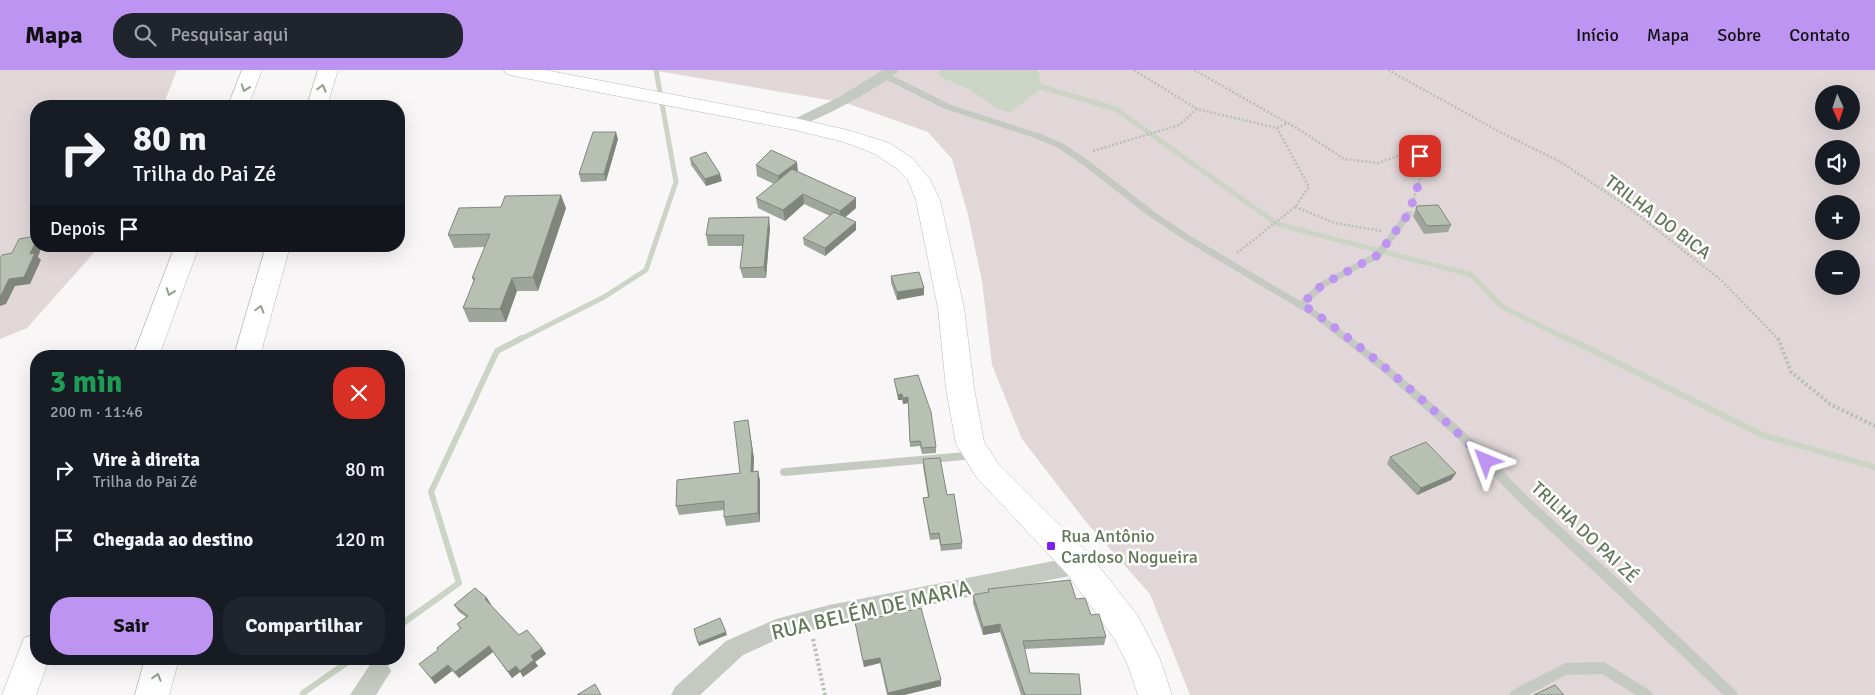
<!DOCTYPE html>
<html lang="pt">
<meta charset="utf-8">
<style>
:root{--surface:#171b24;--page:#20242c;--text:#f1f3f6;--muted:#9ea1a6;--accent:#be94f3}
body{margin:0;font-family:Signika,sans-serif;background:var(--page);color:var(--text);height:100vh;display:flex;flex-direction:column;font-size:19px;white-space:nowrap}
*{box-sizing:border-box;margin:0}
p{font-size:16px;color:var(--muted)}
.icon{flex:none;width:28px;height:28px;fill:none;stroke:currentColor;stroke-width:2;stroke-linecap:round;stroke-linejoin:round}
.map{position:relative;flex:1;overflow:hidden}
.details{position:absolute;left:30px;top:280px;width:375px;height:315px;display:flex;flex-direction:column;background:var(--surface);border-radius:20px;box-shadow:0 5px 20px #0002}
.details>*{flex:none}
.top-card{position:absolute;left:30px;top:30px;width:375px;height:152px;border-radius:20px;box-shadow:0 5px 20px #0002;background:#171b24;color:var(--text);overflow:hidden}
.needle{width:32px;rotate:177deg}
.tools{position:absolute;left:1815px;top:15px;display:grid;gap:10px}
.tools a{display:grid;place-items:center;width:45px;height:45px;border-radius:50%;background:var(--surface);box-shadow:0 5px 20px #0002;font-size:25px}
.pin{position:absolute;display:grid;place-items:center;width:42px;height:42px;color:#fff;margin:-21px;border-radius:10px;box-shadow:0 2px 8px #0006}
.me{position:absolute;width:55px;margin:-28px;rotate:316deg;stroke-linejoin:round;filter:drop-shadow(0 0 4px #0008)}
.turn{display:flex;align-items:center;gap:18px;height:105px;padding:0 20px;font-size:22px}
.turn .icon{width:65px;height:65px;stroke-width:2.5}
.turn b{display:block;font-size:35px;line-height:42px}
.then{display:flex;align-items:center;height:48px;padding:0 20px;background:#0003;gap:10px;font-size:19px}
.round{display:grid;place-items:center;flex:none;width:52px;height:52px;border-radius:20px;background:var(--page)}
.headline{display:flex;align-items:center;justify-content:space-between;height:85px;padding:0 20px}
h1{font-size:30px;font-weight:700;line-height:38px;color:#1e9e55}
.button{display:flex;gap:10px;margin-top:auto;padding:10px 20px}
.button a{flex:1;height:58px;border-radius:20px;background:var(--accent);color:#111;font-size:20px;font-weight:700;line-height:58px;text-align:center}
.button a+a{background:var(--page);color:var(--text)}
ul{padding:0;list-style:none}
li{display:flex;align-items:center;gap:15px;height:70px;padding:0 20px}
li div{flex:1}
li b{display:block;font-size:19px}
li em{font-style:normal}
header{display:flex;align-items:center;gap:30px;box-sizing:border-box;height:70px;padding:0 25px;background:var(--accent);color:#111}
header strong{font-size:24px}
nav{display:flex;gap:28px;margin-inline-start:auto;font-size:18px}
.search{width:350px;height:45px;background:var(--page);display:flex;align-items:center;gap:12px;box-sizing:border-box;padding:0 18px;border-radius:20px;color:var(--muted);font-size:19px}
.map>svg:first-child{display:block}
.green{fill:#e1d7d8;fill-rule:evenodd}
.water{fill:#ccd4c5}
.lines{fill:none;stroke-linecap:round;stroke-linejoin:round}
.stream-far1{stroke:#ccd4c5;stroke-width:5}
.stream{stroke:#ccd4c5;stroke-width:6}
.secondary-casing{stroke:#b7bfb3;stroke-width:1}
.motorway-casing{stroke:#b5bbb2;stroke-width:1}
.path-far1{stroke:#babfb7;stroke-width:2.5;stroke-dasharray:2 2;stroke-linecap:butt}
.path{stroke:#babfb7;stroke-width:4;stroke-dasharray:2.5 2.5;stroke-linecap:butt}
.service{fill:#c4cac1;fill-rule:evenodd}
.minor{fill:#c4cac1;fill-rule:evenodd}
.secondary{fill:#fff;fill-rule:evenodd}
.motorway{fill:#fff;fill-rule:evenodd}
.wall{fill:#9ea59a}
.shaded-wall{fill:#81867d}
.building{fill:#b8c0b3;stroke:#81867d}
.oneway{stroke:#92a08b}
.route{stroke:#be94f3;stroke-width:9;stroke-dasharray:0 16.2}
.poi-dot{fill:#7f1fef;stroke:#fff;stroke-width:2}
.labels{text-anchor:middle;dominant-baseline:central;stroke-width:5;stroke-linejoin:round;paint-order:stroke}
.street-label{font-size:18px;fill:#637759;stroke:#fff}
.poi-label{font-size:18px;fill:#637759;stroke:#fff;text-anchor:start}
.near-street-label{font-size:21px;fill:#637759;stroke:#fff}
</style>
<header>
<strong>Mapa</strong>
<div class="search"><svg class="icon" aria-label="search" viewBox="0 0 24 24"><circle cx="10" cy="10" r="6"/><path d="M15 15l6 6"/></svg>Pesquisar aqui</div>
<nav><a>Início</a><a>Mapa</a><a>Sobre</a><a>Contato</a></nav>
</header>
<div class="map">
<svg width="1875" height="625" viewBox="0 0 1875 625">
<rect width="100%" height="100%" fill="#f9f6f8"/>
<path class="green" d="M0,0H177L163,36H36V176H100L27,258L0,269Z
M651,0H938L940,7L970,20L997,39L1010,43L1021,33L1040,1L1039,0H1875V625H1190L1150,524L1086,452L1022,369L992,295L982,211L968,145L952,89L928,62L846,33ZM1824,24H1851V51H1824ZM1824,79H1851V106H1824ZM1824,134H1851V161H1824ZM1824,189H1851V216H1824Z"/>
<path class="water" d="M938,0H1039L1040,19L1010,43L997,39L970,20L940,7Z"/>
<g class="lines">
<path class="stream-far1" d="M1035,15L1116,39L1277,154L1472,205L1501,236L1569,270
M519,270L604,227L646,200L676,112L656,0"/>
<path class="stream" d="M1567,268L1765,366L1875,397
M399,556L459,513L431,422L497,281L522,268
M303,623L352,589"/>
<defs>
<path id="secondary" d="M504,0H545L795,48L851,61L889,73L912,88L929,108L940,130L964,238L974,318L984,372L997,392L1090,485L1138,546L1160,589L1172,625H1138L1127,593L1114,568L1068,505L977,408L956,374L946,318L938,238L916,130L908,110L896,98L873,83L844,72L795,60L514,6L507,4Z"/>
<path id="motorway" d="M242,0H262L248,36H228Z
M318,0H338L327,36H307Z
M175,176H199L159,286H133Z
M266,176H290L260,286H234Z
M36,564V589H49L36,625H2L24,568Z
M145,589H179L169,625H135Z"/>
</defs>
<use href="#secondary" class="secondary-casing"/>
<use href="#motorway" class="motorway-casing"/>
<path class="path-far1" d="M1134,0L1197,39L1277,58L1309,117L1295,137L1237,183
M1194,0L1300,60L1344,89L1378,93L1403,84L1420,85L1422,103L1412,134
M1388,0L1500,62L1559,91L1628,137L1721,210L1779,270
M1277,58L1288,53
M1093,81L1179,55L1197,39
M1295,137L1335,153L1381,161"/>
<path class="path" d="M1778,268L1791,302L1830,334L1875,356
M813,569L825,625"/>
<path class="service" d="M881,3H887L951,35L1041,64L1064,74L1089,91L1156,143L1192,167L1300,231L1319,213L1375,183L1406,141H1412V145L1381,187L1325,217L1307,235L1318,242L1389,296L1465,362L1528,427L1628,518L1736,621L1738,625H1723L1620,526L1520,433L1457,368L1383,302L1312,246L1186,171L1150,147L1083,95L1058,78L1035,68L945,39L881,7Z
M976,381L980,382L981,385L980,388L976,389L785,406L781,405L780,402L781,399L785,398Z
M1604,592L1651,621L1653,625H1636L1602,604L1566,605L1528,625H1509L1511,621L1565,593Z"/>
<path class="minor" d="M883,0H899C889,13 803,60 790,57L788,54L790,51L839,27Z
M1079,486L1087,488L1090,495L1087,502L1079,504L829,556L776,570L743,585L700,625H671L675,617L726,571L776,549L829,535Z
M379,590L387,593L391,601L376,625H350L371,593Z"/>
<use href="#secondary" class="secondary"/>
<use href="#motorway" class="motorway"/>
</g>
<path class="wall" d="M618,69L606,111L581,112L579,104Z
M690,88L722,111L706,116L691,95Z
M756,95L798,102L856,128V138L845,147L856,160L825,186L804,175L803,168L830,146L804,134L785,151L758,138L756,128L774,114L757,106Z
M1417,136L1451,155L1448,162L1424,164L1413,146Z
M566,138L538,221H517L506,252H469L463,238L474,212L472,208L485,177L454,178L448,165Z
M770,158L766,208H743L740,198L743,176H708L706,165Z
M891,206L924,225L897,230L891,213Z
M894,309L936,377V383L922,384L920,376L910,377L908,333L903,334L902,330H898L895,314Z
M748,350L754,389L753,402L758,401L760,411V452L726,456L724,447V440L679,445L676,436L740,403Z
M1390,387L1456,403L1451,410L1417,425L1387,394Z
M923,389L947,425L962,473V479L941,481L939,469L930,470L923,428L928,427L923,396Z
M988,519L1076,529L1091,545L1106,567L1104,575L1024,579L1030,603L1081,625H1021L1000,562L983,565L973,533V525L988,523Z
M491,534L490,535L519,565L542,578L546,584L535,592L538,596L523,607L520,602L512,608L493,582L459,608L452,601L435,614L424,600L438,580L460,559L457,554L466,547L459,542L454,535Z
M855,552L941,610V616L904,625H887L880,593L864,597Z"/>
<path class="shaded-wall" d="M616,62L618,69L606,111L604,104Z
M797,92L798,102L780,117L778,106Z
M720,104L722,111L706,116L705,109Z
M803,124L804,134L785,151L783,140Z
M561,125L566,138L538,221L533,207Z
M856,128V138L841,151L840,141Z
M769,147L770,158L766,208L764,197Z
M856,152V160L825,186V178Z
M36,171V176H42L38,187L41,190L30,214L15,216L6,234L0,236V227L9,209Z
M512,208L517,221L506,252L500,239Z
M924,218V225L897,230V222Z
M902,324V330H898V325Z
M908,327V333L903,334V328Z
M748,350L754,389L753,411L751,402Z
M758,401L760,411V452L758,443Z
M1456,403L1451,410L1417,425L1421,418Z
M487,528L491,534L489,536L485,529Z
M1000,554V562L983,565V557Z
M726,562L727,565L699,576L698,573Z
M489,576L493,582L459,608L455,602Z
M542,578L546,584L535,592L538,596L523,607L520,601L531,586Z
M880,588V593L864,597L863,591Z
M448,595L452,601L435,614L431,608Z
M516,596L520,602L512,608L508,602Z
M941,610V616L904,625H888V623Z"/>
<path class="building" d="M593,62H616L604,104H579Z
M771,80L797,92L778,106L756,95Z
M706,82L720,104L705,109L690,88Z
M792,99L856,128L840,141L803,124L783,140L756,128Z
M561,125L533,207L512,208L500,239L463,238L475,208H472L490,164L448,165L459,138L501,137L505,126Z
M1438,135L1451,155L1427,156L1416,139L1417,136Z
M834,142L856,152L825,178L803,168Z
M769,147L764,197L740,198L744,165H706L709,148Z
M36,166V171L30,184L35,183L24,207L9,209L0,227V189L2,185L12,183L19,169Z
M919,202L924,218L897,222L891,206Z
M918,305L931,342L936,377L922,378L920,371L910,372L908,327L903,328L902,324L898,325L894,309Z
M748,350L752,379L751,402L758,401V443L724,447V431L676,436L677,410L740,403L734,352Z
M1426,372L1456,403L1421,418L1390,387Z
M940,388L947,425L954,424L962,473L941,475L939,463L930,464L923,428L929,427L923,389Z
M1070,510L1076,529L1085,528L1091,545L1099,544L1106,567L1023,571L1030,603L1079,604L1081,625H1025L1000,554L983,557L973,525L989,522L988,519Z
M475,518L487,528L485,529L519,565L527,560L542,578L531,586L534,590L520,601L516,596L508,602L489,576L455,602L448,595L431,608L419,594L438,580L437,578L461,558L457,554L468,546L454,535Z
M921,538L941,610L888,623L880,588L863,591L855,552Z
M720,548L726,562L698,573L694,559Z
M595,614L601,625H577Z
M1555,615L1564,625H1534Z"/>
<defs><path id="oneway-chevron" d="M-2-3.5L2.5 0L-2 3.5" fill="none" stroke-width="1.6" stroke-linecap="round" stroke-linejoin="round" transform="scale(1.25)"/></defs>
<g class="oneway">
<use href="#oneway-chevron" transform="translate(245 18) rotate(110)"/>
<use href="#oneway-chevron" transform="translate(322 18) rotate(-74)"/>
<use href="#oneway-chevron" transform="translate(170 222) rotate(110)"/>
<use href="#oneway-chevron" transform="translate(260 239) rotate(-74)"/>
<use href="#oneway-chevron" transform="translate(157 607) rotate(-74)"/>
</g>
<g class="lines">
<path class="route" d="M1420,86L1422,103L1409,143L1378,185L1322,215L1302,234C1368,280 1430,334 1486,391"/>
</g>
<rect class="poi-dot" x="1046" y="471" width="10" height="10" rx="2.5"/>
<g class="labels">
<g class="street-label">
<text transform="translate(1658 147) rotate(37)">TRILHA DO BICA</text>
<text transform="translate(1585 462) rotate(43)">TRILHA DO PAI ZÉ</text>
</g>
<g class="poi-label">
<text x="1061" y="466">Rua Antônio<tspan x="1061" dy="21">Cardoso Nogueira</tspan></text>
</g>
<g class="near-street-label">
<text transform="translate(871 540) rotate(-13)">RUA BELÉM DE MARIA</text>
</g>
</g>
</svg>
<div class="tools">
<a><svg class="needle" viewBox="-14 -14 28 28"><path d="M0-13l5 13h-10z" fill="#e53935"/><path d="M0 13l5-13h-10z" fill="#9ea1a6"/></svg></a>
<a><svg class="icon" aria-label="sound" viewBox="0 0 24 24"><path d="M4 9h4l5-4v14l-5-4H4zM17 9q2 3 0 6"/></svg></a>
<a>+</a>
<a>−</a>
</div>
<div class="pin" style="left:1420px;top:86px;background:#d93025"><svg class="icon" aria-label="arrive" viewBox="0 0 24 24"><path d="M6 21V4h12l-3 4 3 4H6"/></svg></div>
<svg class="me" style="left:1486px;top:391px" viewBox="-20 -20 40 40"><path d="M0-17L14 15 0 8-14 15z" fill="#be94f3" stroke="#fff" stroke-width="4"/></svg>
<div class="top-card">
<div class="turn"><svg class="icon" aria-label="right" viewBox="0 0 24 24"><path d="M7 20v-9h11M14 6l5 5-5 5"/></svg><div><b>80 m</b>Trilha do Pai Zé</div></div>
<div class="then">Depois<svg class="icon" aria-label="arrive" viewBox="0 0 24 24"><path d="M6 21V4h12l-3 4 3 4H6"/></svg></div>
</div>
<section class="details">
<div class="headline"><div><h1>3 min</h1><p>200 m · 11:46</p></div><a class="round" style="background:#d93025;color:#fff"><svg class="icon" aria-label="close" viewBox="0 0 24 24"><path d="M6 6l12 12M18 6L6 18"/></svg></a></div>
<ul>
<li><svg class="icon" aria-label="right" viewBox="0 0 24 24"><path d="M7 20v-9h11M14 6l5 5-5 5"/></svg><div><b>Vire à direita</b><p>Trilha do Pai Zé</p></div><em>80 m</em></li>
<li><svg class="icon" aria-label="arrive" viewBox="0 0 24 24"><path d="M6 21V4h12l-3 4 3 4H6"/></svg><div><b>Chegada ao destino</b></div><em>120 m</em></li>
</ul>
<div class="button"><a>Sair</a><a>Compartilhar</a></div>
</section>
</div>
